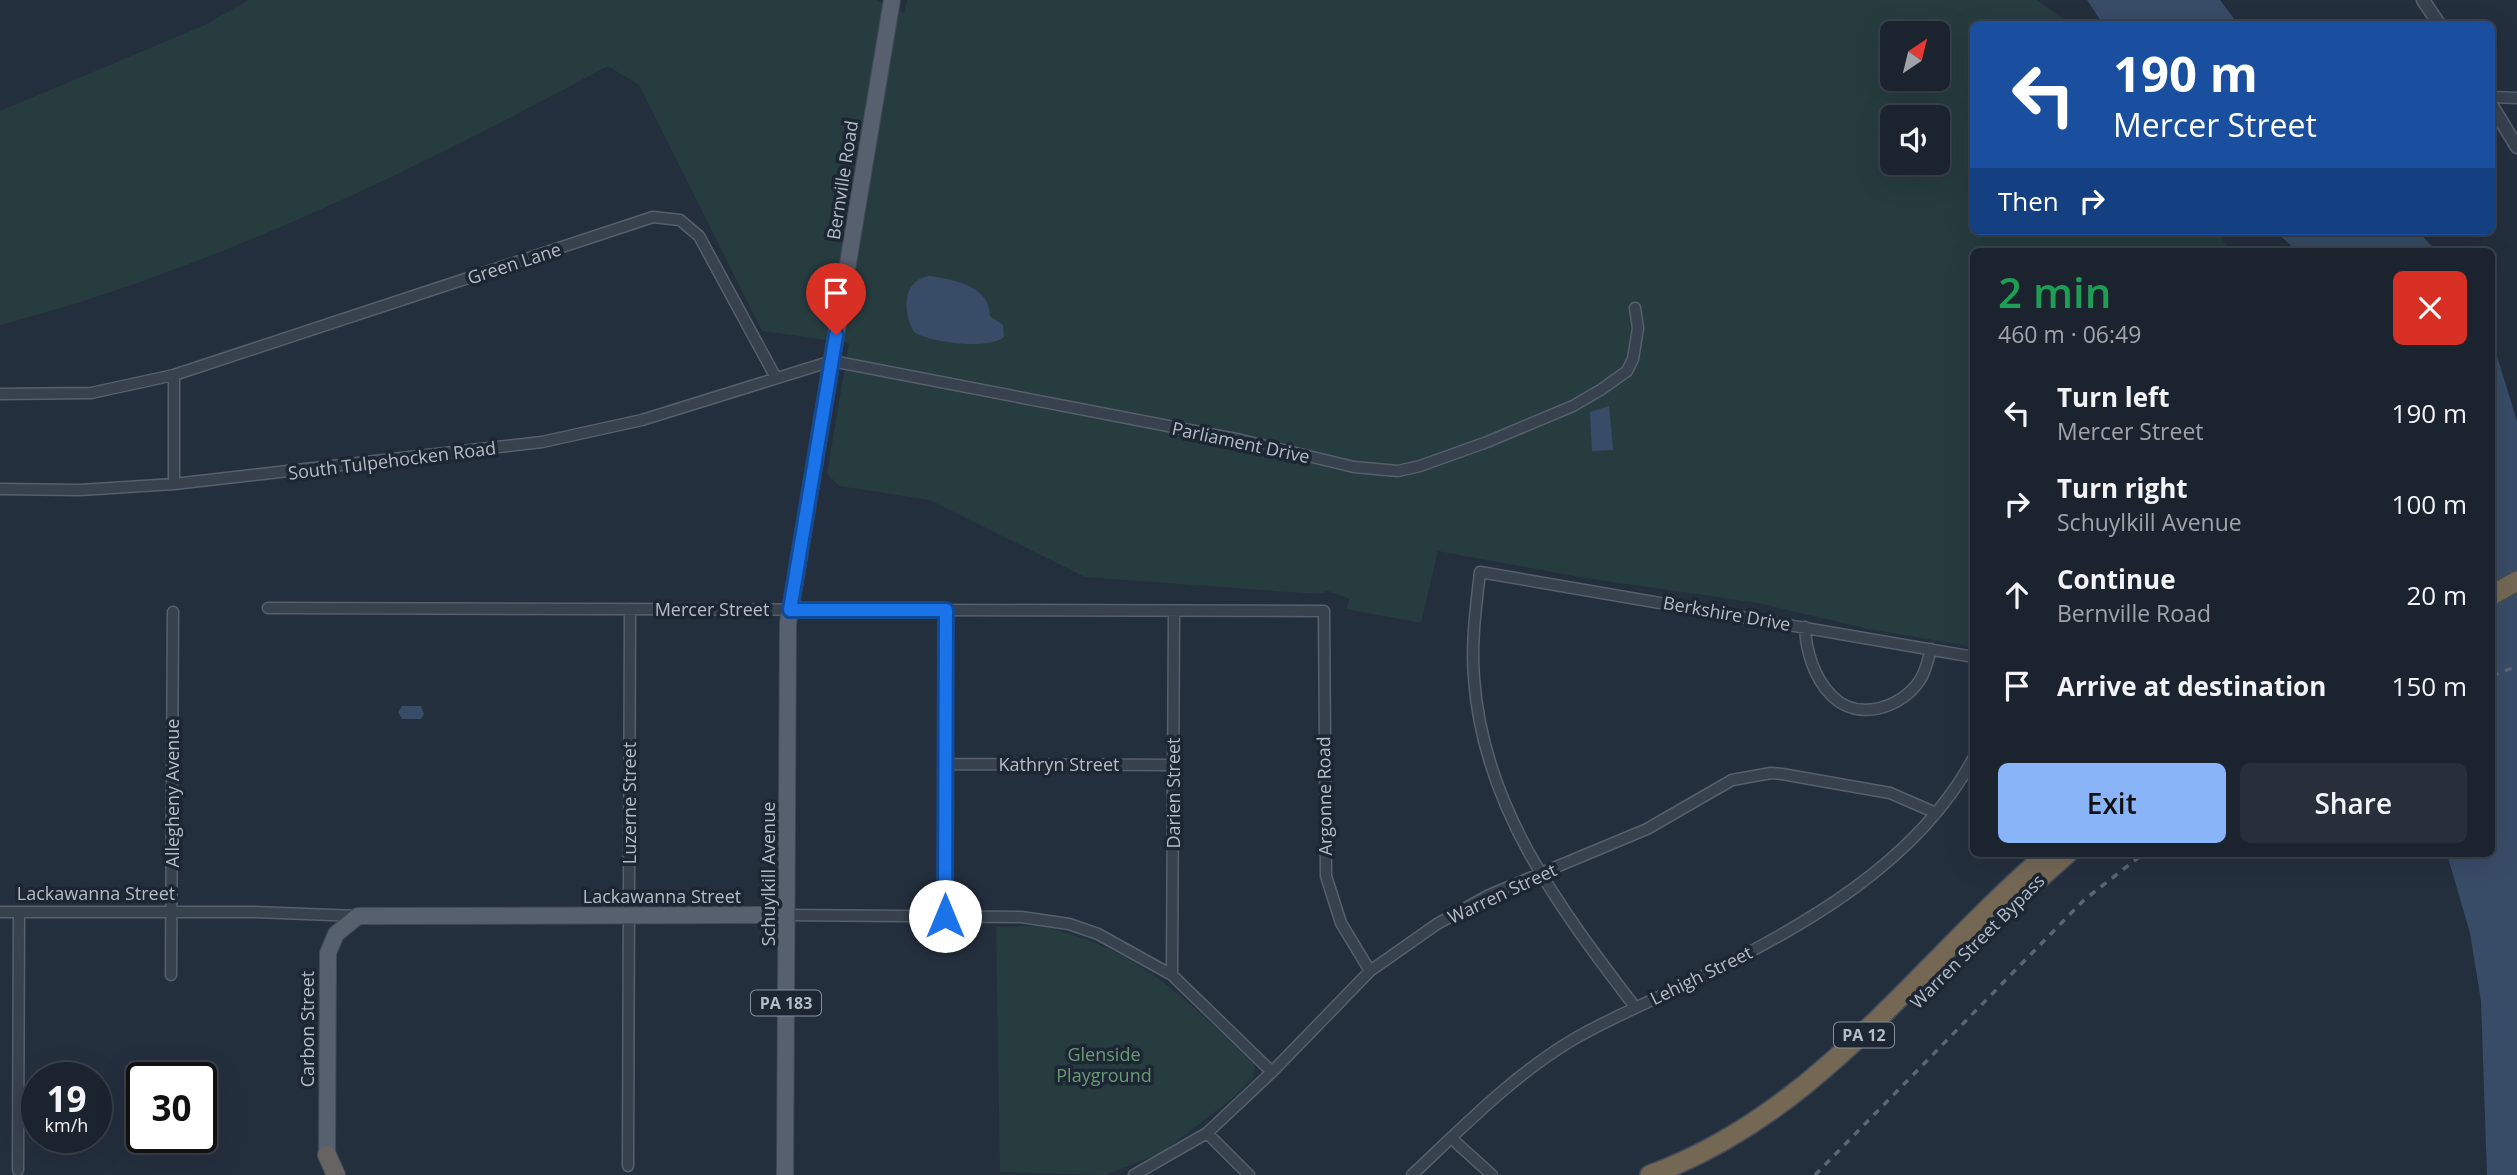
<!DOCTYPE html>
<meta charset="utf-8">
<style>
:root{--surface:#1b232e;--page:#282f3a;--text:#f1f3f6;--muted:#a0a4aa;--line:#39404a;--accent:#8ab4f8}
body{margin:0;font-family:"Open Sans",sans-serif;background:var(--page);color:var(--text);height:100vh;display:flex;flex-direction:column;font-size:26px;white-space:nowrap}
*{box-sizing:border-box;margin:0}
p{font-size:23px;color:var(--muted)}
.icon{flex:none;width:38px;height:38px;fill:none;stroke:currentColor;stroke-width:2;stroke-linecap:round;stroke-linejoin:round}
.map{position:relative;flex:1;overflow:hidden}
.sheet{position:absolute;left:1970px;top:248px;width:525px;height:609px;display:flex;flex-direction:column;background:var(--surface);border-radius:10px;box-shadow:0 7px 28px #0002,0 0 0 2px var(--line)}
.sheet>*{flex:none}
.banner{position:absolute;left:1970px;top:21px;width:525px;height:214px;border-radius:10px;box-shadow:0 7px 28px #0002,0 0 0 2px var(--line);background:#1a4fa0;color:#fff;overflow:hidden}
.needle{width:46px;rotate:35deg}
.controls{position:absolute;left:1880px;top:21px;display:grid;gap:14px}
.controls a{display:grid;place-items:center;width:70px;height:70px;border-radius:10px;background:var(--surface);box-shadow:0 7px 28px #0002,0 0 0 2px var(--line);font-size:35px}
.speed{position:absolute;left:21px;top:1062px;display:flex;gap:14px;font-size:35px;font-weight:700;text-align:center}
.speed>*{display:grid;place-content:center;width:91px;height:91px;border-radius:50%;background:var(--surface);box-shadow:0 7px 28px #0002,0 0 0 2px var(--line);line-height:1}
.speed small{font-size:18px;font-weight:400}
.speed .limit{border:4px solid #111;border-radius:10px;background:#fff;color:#111}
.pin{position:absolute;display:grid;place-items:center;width:60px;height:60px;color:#fff;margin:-72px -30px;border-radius:50% 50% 50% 0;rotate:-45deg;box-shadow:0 0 7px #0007}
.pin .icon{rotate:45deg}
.me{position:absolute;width:77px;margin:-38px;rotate:0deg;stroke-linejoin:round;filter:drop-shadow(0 0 5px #0008)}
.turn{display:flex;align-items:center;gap:24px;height:147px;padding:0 28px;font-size:32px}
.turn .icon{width:91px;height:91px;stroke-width:2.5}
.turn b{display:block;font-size:49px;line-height:60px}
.then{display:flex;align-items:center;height:66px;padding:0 28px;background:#0003;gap:14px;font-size:26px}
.round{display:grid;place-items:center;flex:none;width:74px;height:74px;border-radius:10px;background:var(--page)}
.overview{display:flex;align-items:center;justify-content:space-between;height:119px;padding:0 28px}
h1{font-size:42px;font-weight:600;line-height:52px;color:#1e9e55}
.button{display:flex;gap:14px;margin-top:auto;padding:14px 28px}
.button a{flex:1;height:80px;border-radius:10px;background:var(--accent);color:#111;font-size:28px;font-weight:600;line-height:80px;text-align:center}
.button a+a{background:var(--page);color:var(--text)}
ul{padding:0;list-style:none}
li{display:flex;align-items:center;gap:21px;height:91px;padding:0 28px}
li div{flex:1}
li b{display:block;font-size:26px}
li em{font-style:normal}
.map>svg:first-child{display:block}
.green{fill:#263c3f;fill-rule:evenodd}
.water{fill:#394c67}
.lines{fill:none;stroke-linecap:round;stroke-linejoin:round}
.minor-casing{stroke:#565f6c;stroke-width:13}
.tertiary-casing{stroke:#565f6c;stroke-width:15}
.primary-casing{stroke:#414a57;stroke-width:18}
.trunk-casing{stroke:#434c59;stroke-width:20}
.motorway-casing{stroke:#434c59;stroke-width:22}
.minor{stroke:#38414e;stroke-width:10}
.tertiary{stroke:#38414e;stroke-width:12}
.primary{stroke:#56606e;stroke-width:16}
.trunk{stroke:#656462;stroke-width:18}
.motorway{stroke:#746855;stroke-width:19}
.rail{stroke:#5a6575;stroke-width:3.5;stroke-dasharray:7 7;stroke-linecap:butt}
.route-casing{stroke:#114b97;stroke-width:18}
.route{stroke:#1a73e8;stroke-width:12}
.labels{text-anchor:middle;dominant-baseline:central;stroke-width:7;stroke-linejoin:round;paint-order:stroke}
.shield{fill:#1d2633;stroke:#878f9c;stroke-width:2}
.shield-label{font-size:16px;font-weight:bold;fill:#b4bcc9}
.street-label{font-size:18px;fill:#b4bcc9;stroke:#1d2633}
.park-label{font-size:18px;fill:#6b9a76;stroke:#1d2633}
</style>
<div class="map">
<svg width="2517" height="1175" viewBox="0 0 2517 1175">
<rect width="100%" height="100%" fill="#242f3e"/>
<path class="green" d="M248,0H876L904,13L907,0H2037L2070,24H1974V231H2217L2230,252H1974V647L1868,629L1758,603L1579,577L1438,551L1421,623L1346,609L1350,599L1328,591L1318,594L1085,577L930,500L839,486L827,473L849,343L762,331L639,85L608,66C414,170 214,269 0,325V111L205,25ZM1892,33H1937V79H1892ZM1892,117H1937V163H1892Z
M1040,926C1142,948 1182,998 1255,1065L1253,1077L1229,1101L1161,1153L1105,1175L1000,1172L996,927Z"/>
<path class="water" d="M2087,0H2220L2238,24H2103Z
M2275,231H2418L2437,252H2298Z
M930,276C955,280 990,286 990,316L1003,325L1004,337C987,350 932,343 914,332C903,313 901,280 930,276Z
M2492,340L2517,421V1175H2487L2481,1001L2470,933L2447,854H2492Z
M1609,406L1613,450L1592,451L1590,412Z
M402,706H421L424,714L421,719H402L398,712Z"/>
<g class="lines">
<defs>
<path id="minor" d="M2492,97L2517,98
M0,394L91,393L174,375L653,217L680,220L699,236L775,376
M174,484V375
M0,489L80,490L174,484L542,442L642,420L832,361L1241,440L1354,467L1398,471L1420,466L1487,442L1573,406L1602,389L1627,371L1633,359L1638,328L1635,308
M268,608L1324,611L1326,876L1341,923L1370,971
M1805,627C1806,651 1814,678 1832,696C1858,722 1902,708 1920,680C1926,671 1928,659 1931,649
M946,764L1173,765
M0,912H254L358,916
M786,915L1021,917L1069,924L1098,934L1172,975L1272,1072
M945,916L946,610
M171,975L173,612
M1172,975L1174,611
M1635,1007C1559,907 1483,807 1474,678C1471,642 1476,607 1480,572L1974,657
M1207,1133L1249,1175
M1451,1138L1492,1175
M628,1166L630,609
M18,1170L19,912
M1134,1175L1207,1133L1272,1072L1370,971L1437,924L1489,895L1647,829L1732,780L1771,773L1782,774L1890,793L1936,813
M1412,1175C1464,1126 1512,1076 1574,1039C1614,1016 1656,999 1697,979C1801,928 1918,863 1974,757"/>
<path id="tertiary" d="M2423,0L2439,24
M2492,106L2517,147"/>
<path id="primary" d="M327,1155L328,953L336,934L358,916L786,915
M785,1175L788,623L892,0"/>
<path id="trunk" d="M327,1155L336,1175"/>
<path id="motorway" d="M2492,595L2517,581
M2040,878L2067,854
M1650,1175C1818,1114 1917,966 2047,854"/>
</defs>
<use href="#minor" class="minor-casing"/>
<use href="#tertiary" class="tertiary-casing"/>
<use href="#primary" class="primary-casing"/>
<use href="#trunk" class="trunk-casing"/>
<use href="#motorway" class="motorway-casing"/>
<use href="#minor" class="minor"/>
<use href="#tertiary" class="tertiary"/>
<use href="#primary" class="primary"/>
<use href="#trunk" class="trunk"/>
<use href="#motorway" class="motorway"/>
<path class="rail" d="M2492,676L2517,666
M1815,1175L2084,900L2143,854"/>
</g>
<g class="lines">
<defs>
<path id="route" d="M836,335L790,610H946L945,916"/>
</defs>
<use href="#route" class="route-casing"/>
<use href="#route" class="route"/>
</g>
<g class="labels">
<g class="shield">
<rect x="751" y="990.5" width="70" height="25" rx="5"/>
<rect x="1834" y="1022.5" width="60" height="25" rx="5"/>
</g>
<g class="shield-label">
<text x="786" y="1003">PA 183</text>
<text x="1864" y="1035">PA 12</text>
</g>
<g class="street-label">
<text transform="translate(842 180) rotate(-81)">Bernville Road</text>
<text transform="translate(514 263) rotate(-18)">Green Lane</text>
<text transform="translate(1241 442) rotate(12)">Parliament Drive</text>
<text transform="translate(392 460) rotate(-7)">South Tulpehocken Road</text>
<text x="712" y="609">Mercer Street</text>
<text transform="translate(1727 613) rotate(10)">Berkshire Drive</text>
<text x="1059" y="764">Kathryn Street</text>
<text transform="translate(172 793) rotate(-90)">Allegheny Avenue</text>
<text transform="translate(1173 793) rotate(-90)">Darien Street</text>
<text transform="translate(1324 796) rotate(-91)">Argonne Road</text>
<text transform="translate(629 803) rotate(-90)">Luzerne Street</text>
<text transform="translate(768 874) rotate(-90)">Schuylkill Avenue</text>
<text x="96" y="893">Lackawanna Street</text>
<text transform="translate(1502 893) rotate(-25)">Warren Street</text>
<text x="662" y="896">Lackawanna Street</text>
<text transform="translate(1977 941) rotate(-45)">Warren Street Bypass</text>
<text transform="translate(1701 975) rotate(-26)">Lehigh Street</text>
<text transform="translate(307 1029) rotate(-90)">Carbon Street</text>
</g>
<g class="park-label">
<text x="1104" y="1054">Glenside<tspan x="1104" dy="21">Playground</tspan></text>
</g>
</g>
</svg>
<div class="controls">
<a><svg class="needle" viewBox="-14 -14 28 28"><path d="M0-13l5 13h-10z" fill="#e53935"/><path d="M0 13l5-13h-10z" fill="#a0a4aa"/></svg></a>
<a><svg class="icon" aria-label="sound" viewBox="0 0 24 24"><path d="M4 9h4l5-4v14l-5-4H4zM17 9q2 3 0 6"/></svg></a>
</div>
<div class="speed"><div>19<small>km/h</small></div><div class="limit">30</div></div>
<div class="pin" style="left:836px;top:335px;background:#d93025"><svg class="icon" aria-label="arrive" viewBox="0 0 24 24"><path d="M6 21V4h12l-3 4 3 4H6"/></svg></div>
<svg class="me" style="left:945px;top:916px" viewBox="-20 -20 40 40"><circle r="19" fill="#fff"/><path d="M0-13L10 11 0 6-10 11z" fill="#1a73e8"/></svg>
<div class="banner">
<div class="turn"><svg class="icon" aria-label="left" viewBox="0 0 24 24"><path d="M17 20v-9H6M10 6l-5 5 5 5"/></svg><div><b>190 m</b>Mercer Street</div></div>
<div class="then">Then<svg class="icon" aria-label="right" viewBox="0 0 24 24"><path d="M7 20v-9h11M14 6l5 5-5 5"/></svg></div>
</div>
<section class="sheet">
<div class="overview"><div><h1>2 min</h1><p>460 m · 06:49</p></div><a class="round" style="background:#d93025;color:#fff"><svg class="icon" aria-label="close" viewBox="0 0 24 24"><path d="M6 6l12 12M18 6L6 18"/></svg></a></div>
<ul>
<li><svg class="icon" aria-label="left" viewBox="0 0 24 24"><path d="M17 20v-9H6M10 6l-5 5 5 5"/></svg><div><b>Turn left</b><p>Mercer Street</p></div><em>190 m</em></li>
<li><svg class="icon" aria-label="right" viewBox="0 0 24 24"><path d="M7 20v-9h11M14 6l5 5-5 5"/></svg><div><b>Turn right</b><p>Schuylkill Avenue</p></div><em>100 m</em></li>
<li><svg class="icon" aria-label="ahead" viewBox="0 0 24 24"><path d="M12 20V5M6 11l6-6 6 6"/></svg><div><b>Continue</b><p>Bernville Road</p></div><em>20 m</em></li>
<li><svg class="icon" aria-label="arrive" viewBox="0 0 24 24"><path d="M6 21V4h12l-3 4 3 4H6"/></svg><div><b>Arrive at destination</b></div><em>150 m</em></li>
</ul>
<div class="button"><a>Exit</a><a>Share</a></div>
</section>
</div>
